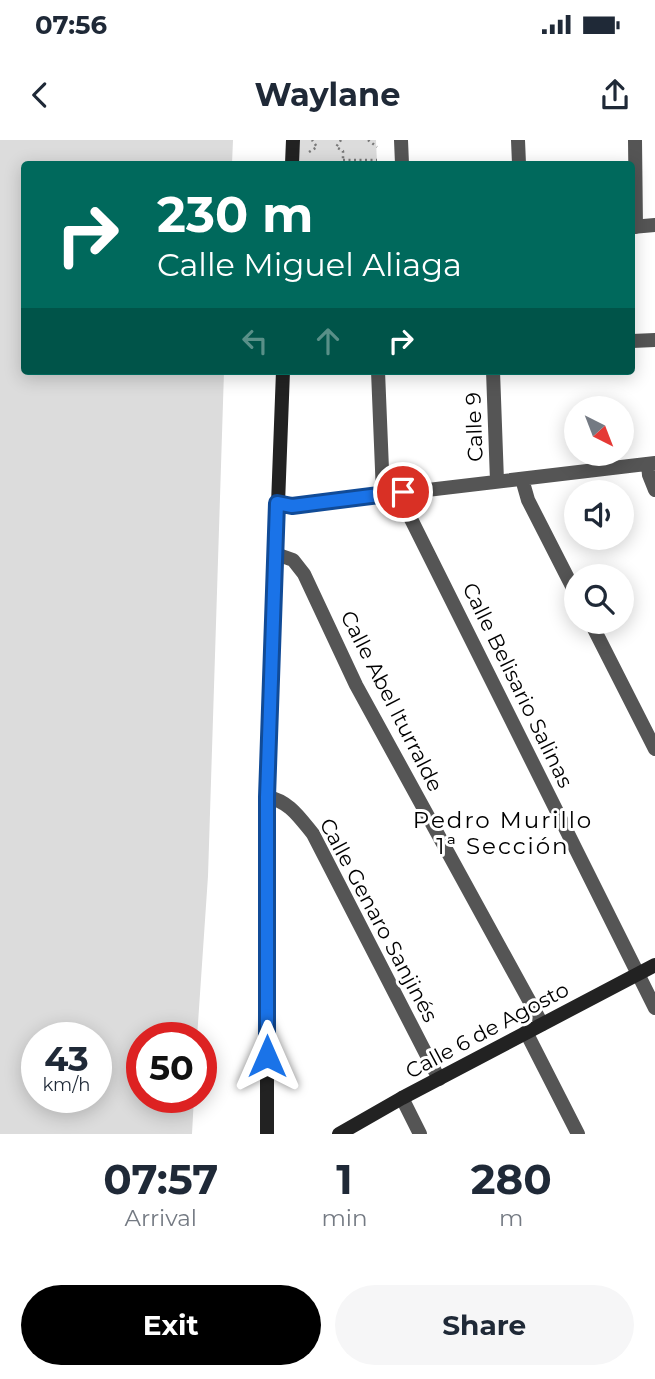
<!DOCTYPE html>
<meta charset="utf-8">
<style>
:root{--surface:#fff;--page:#f6f6f7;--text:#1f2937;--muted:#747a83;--accent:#000}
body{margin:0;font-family:Montserrat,sans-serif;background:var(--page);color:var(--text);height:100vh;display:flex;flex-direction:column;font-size:26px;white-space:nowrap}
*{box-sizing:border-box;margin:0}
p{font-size:23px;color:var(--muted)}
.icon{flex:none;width:38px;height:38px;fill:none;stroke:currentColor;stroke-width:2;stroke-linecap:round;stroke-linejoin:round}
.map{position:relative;height:994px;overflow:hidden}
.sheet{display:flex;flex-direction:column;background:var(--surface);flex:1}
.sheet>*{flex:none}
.banner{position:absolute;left:21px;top:21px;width:614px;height:214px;border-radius:7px;box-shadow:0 4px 18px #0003;background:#00695c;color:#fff;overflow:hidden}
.needle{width:46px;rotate:138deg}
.controls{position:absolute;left:564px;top:256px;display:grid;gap:14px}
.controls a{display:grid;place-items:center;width:70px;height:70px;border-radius:50%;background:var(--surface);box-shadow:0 4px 18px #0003;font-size:35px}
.speed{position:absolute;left:21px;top:882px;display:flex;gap:14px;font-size:35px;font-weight:700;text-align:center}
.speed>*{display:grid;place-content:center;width:91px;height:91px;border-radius:50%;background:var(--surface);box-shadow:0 4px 18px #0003;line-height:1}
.speed small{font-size:18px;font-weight:400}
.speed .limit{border:10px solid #d22;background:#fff;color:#111}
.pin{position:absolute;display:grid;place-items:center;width:60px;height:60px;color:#fff;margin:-30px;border:4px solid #fff;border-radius:50%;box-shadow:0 2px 7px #0007}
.me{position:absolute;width:77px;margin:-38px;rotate:0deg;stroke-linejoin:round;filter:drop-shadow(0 0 5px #0008)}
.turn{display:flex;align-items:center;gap:24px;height:147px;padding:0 21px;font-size:32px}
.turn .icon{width:91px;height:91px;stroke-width:2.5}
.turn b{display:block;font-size:49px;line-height:60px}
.lanes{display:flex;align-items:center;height:66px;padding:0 21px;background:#0003;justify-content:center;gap:35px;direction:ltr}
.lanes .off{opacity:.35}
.eta{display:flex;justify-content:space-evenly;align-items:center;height:119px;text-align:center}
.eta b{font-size:42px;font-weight:700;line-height:49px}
.cta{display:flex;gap:14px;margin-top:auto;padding:14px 21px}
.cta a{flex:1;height:80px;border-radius:42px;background:var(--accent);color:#fff;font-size:28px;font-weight:700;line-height:80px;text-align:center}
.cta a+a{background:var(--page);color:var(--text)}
.status{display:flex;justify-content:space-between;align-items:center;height:49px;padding:0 35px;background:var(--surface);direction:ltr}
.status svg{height:19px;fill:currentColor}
header{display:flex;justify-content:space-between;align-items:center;height:91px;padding:0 21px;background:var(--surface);font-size:32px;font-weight:700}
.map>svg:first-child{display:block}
.green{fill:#dcdcdc;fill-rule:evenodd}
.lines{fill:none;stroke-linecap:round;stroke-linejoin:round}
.path{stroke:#777;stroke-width:2.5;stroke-dasharray:2 3.5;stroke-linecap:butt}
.street{stroke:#555;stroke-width:14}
.secondary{stroke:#222;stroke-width:14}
.route-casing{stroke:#114b97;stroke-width:18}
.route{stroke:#1a73e8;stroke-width:12}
.labels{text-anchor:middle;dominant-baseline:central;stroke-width:6;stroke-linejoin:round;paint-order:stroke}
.street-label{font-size:21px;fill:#000;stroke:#fff}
.neighbourhood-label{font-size:23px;letter-spacing:2px;fill:#000;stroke:#fff}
</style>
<div class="status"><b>07:56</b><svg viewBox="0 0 49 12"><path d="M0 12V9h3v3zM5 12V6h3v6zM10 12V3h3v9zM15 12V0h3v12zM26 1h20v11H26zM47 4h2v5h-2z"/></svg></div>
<header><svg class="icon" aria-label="back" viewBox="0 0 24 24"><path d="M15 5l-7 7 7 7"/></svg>Waylane<svg class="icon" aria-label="share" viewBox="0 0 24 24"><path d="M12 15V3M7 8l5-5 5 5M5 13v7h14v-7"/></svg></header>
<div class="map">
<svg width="655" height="994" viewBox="0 0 655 994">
<rect width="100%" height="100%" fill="#fff"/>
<path class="green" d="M0,0H233L232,24H24V231H224L208,736L197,898H142V957H194L192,994H0ZM37,898H96V957H37Z
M300,0H376L377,24H298Z"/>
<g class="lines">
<path class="path" d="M341,0L336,7L343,11V24
M368,0L377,7
M309,12L317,7L312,0
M343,20H377"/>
<path class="street" d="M401,0L402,24
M518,0L519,24
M635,0L636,87
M632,87L655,85
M632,201L655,200
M378,231L383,354
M493,231L497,341
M648,324L649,335L655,350
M522,339L528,360L576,454
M403,352L408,373L655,868
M277,363L292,366L655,323
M276,414L293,420L304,434L356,545L542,884
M590,481L655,609
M267,657C289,661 299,677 313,694L439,939
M526,892L578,994
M402,958L420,994"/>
<path class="secondary" d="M292,24L293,0
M267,994V657L283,231
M339,994L402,958L655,825"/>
</g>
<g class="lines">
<defs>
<path id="route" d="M267,916V657L277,363L292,366L403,352"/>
</defs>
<use href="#route" class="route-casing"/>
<use href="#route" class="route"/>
</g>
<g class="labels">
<g class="street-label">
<text transform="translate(474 287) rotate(-92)">Calle 9</text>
<text transform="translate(518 545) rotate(64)">Calle Belisario Salinas</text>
<text transform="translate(392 561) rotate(63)">Calle Abel Iturralde</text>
<text transform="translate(379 780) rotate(62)">Calle Genaro Sanjinés</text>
<text transform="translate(487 890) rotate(-28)">Calle 6 de Agosto</text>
</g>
<g class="neighbourhood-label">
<text x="503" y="680">Pedro Murillo<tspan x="503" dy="26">1ª Sección</tspan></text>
</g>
</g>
</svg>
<div class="controls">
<a><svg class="needle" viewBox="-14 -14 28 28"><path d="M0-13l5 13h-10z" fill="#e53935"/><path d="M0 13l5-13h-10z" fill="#747a83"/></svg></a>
<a><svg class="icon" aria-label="sound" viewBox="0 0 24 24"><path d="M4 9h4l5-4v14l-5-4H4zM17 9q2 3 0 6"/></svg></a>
<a><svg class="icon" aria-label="search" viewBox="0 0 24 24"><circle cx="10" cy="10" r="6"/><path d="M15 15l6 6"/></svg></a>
</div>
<div class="speed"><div>43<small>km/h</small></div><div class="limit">50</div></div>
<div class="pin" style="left:403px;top:352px;background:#d93025"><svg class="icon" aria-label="arrive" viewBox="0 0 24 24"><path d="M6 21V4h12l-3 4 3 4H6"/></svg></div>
<svg class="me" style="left:267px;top:916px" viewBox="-20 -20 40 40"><path d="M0-17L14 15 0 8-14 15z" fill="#1a73e8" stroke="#fff" stroke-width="4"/></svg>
<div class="banner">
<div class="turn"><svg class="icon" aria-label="right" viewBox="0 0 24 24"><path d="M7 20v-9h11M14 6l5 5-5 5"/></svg><div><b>230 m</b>Calle Miguel Aliaga</div></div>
<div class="lanes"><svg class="icon off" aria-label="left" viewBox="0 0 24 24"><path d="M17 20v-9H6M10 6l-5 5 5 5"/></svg><svg class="icon off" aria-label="ahead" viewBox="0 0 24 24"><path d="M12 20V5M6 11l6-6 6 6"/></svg><svg class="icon" aria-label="right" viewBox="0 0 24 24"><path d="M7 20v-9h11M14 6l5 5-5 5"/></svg></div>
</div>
</div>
<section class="sheet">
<div class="eta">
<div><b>07:57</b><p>Arrival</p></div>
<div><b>1</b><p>min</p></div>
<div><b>280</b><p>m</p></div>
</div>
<div class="cta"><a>Exit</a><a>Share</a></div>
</section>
